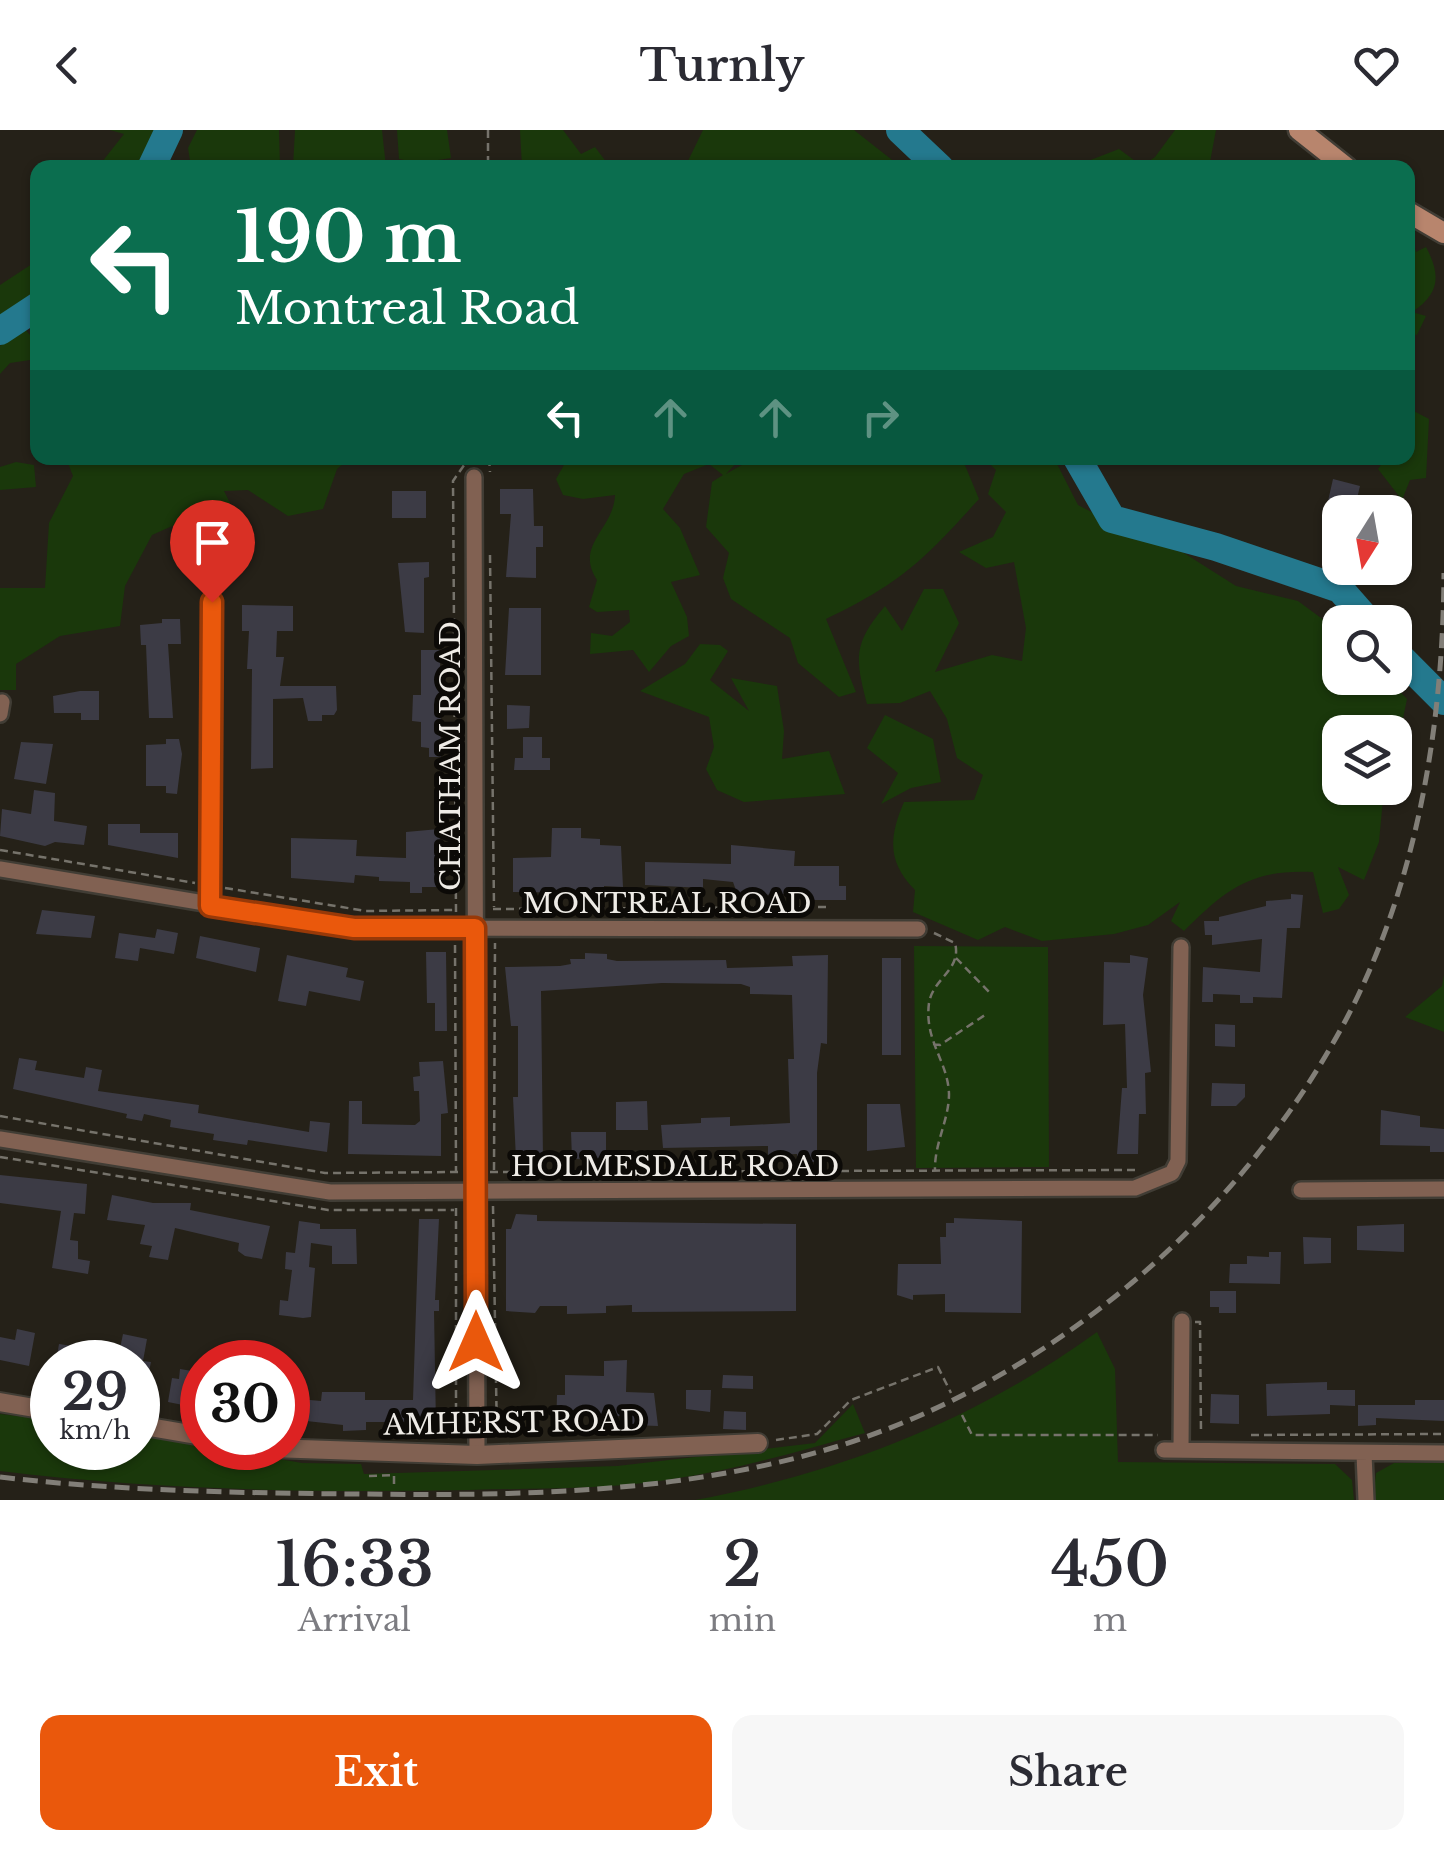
<!DOCTYPE html>
<style>
:root{--surface:#fff;--page:#f7f7f7;--text:#2b2b33;--muted:#7c7c81;--accent:#ea580c}
body{margin:0;font-family:"Libre Baskerville",serif;background:var(--page);color:var(--text);height:100vh;display:flex;flex-direction:column;font-size:38px;white-space:nowrap}
*{box-sizing:border-box;margin:0}
p{font-size:32px;color:var(--muted)}
.icon{flex:none;width:55px;height:55px;fill:none;stroke:currentColor;stroke-width:2;stroke-linecap:round;stroke-linejoin:round}
.map{position:relative;height:1370px;overflow:hidden}
.drawer{display:flex;flex-direction:column;background:var(--surface);flex:1}
.drawer>*{flex:none}
.top-card{position:absolute;left:30px;top:30px;width:1385px;height:305px;border-radius:20px;box-shadow:0 2px 8px #0004;background:#0b6e4f;color:#fff;overflow:hidden}
.needle{width:65px;rotate:191deg}
.tools{position:absolute;left:1322px;top:365px;display:grid;gap:20px}
.tools a{display:grid;place-items:center;width:90px;height:90px;border-radius:20px;background:var(--surface);box-shadow:0 2px 8px #0004;font-size:50px}
.speed{position:absolute;left:30px;top:1210px;display:flex;gap:20px;font-size:50px;font-weight:700;text-align:center}
.speed>*{display:grid;place-content:center;width:130px;height:130px;border-radius:50%;background:var(--surface);box-shadow:0 2px 8px #0004;line-height:1}
.speed small{font-size:25px;font-weight:400}
.speed .limit{border:15px solid #d22;background:#fff;color:#111}
.pin{position:absolute;display:grid;place-items:center;width:85px;height:85px;color:#fff;margin:-102px -42px;border-radius:50% 50% 50% 0;rotate:-45deg;box-shadow:0 0 10px #0007}
.pin .icon{rotate:45deg}
.me{position:absolute;width:110px;margin:-55px;rotate:0deg;stroke-linejoin:round;filter:drop-shadow(0 0 8px #0008)}
.turn{display:flex;align-items:center;gap:35px;height:210px;padding:0 40px;font-size:45px}
.turn .icon{width:130px;height:130px;stroke-width:2.5}
.turn b{display:block;font-size:70px;line-height:85px}
.lanes{display:flex;align-items:center;height:95px;padding:0 40px;background:#0003;justify-content:center;gap:50px;direction:ltr}
.lanes .off{opacity:.35}
.eta{display:flex;justify-content:space-evenly;align-items:center;height:170px;text-align:center}
.eta b{font-size:60px;font-weight:600;line-height:70px}
.cta{display:flex;gap:20px;margin-top:auto;padding:20px 40px}
.cta a{flex:1;height:115px;border-radius:20px;background:var(--accent);color:#fff;font-size:40px;font-weight:600;line-height:115px;text-align:center}
.cta a+a{background:var(--page);color:var(--text)}
header{display:flex;justify-content:space-between;align-items:center;height:130px;padding:0 40px;background:var(--surface);font-size:45px;font-weight:600}
.map>svg:first-child{display:block}
.green{fill:#1a380b}
.lines{fill:none;stroke-linecap:round;stroke-linejoin:round}
.river{stroke:#24798e;stroke-width:28}
.building{fill:#3c3b45}
.minor-casing{stroke:#413d35;stroke-width:20}
.tertiary-casing{stroke:#413d35;stroke-width:22}
.secondary-casing{stroke:#413d35;stroke-width:25}
.path{stroke:#76736b;stroke-width:2.5;stroke-dasharray:8 5;stroke-linecap:butt}
.minor{stroke:#816152;stroke-width:15}
.tertiary{stroke:#816152;stroke-width:18}
.secondary{stroke:#b8856d;stroke-width:20}
.rail{stroke:#827f78;stroke-width:5;stroke-dasharray:15 8;stroke-linecap:butt}
.route-casing{stroke:#983908;stroke-width:25}
.route{stroke:#ea580c;stroke-width:18}
.labels{text-anchor:middle;dominant-baseline:central;stroke-width:10;stroke-linejoin:round;paint-order:stroke}
.street-label{font-size:28px;fill:#eeebe6;stroke:#0c0a07}
</style>
<header><svg class="icon" aria-label="back" viewBox="0 0 24 24"><path d="M15 5l-7 7 7 7"/></svg>Turnly<svg class="icon" aria-label="heart" viewBox="0 0 24 24"><path d="M12 20l-8-8c-3-5 5-10 8-4 3-6 11-1 8 4z"/></svg></header>
<div class="map">
<svg width="1444" height="1370" viewBox="0 0 1444 1370">
<rect width="100%" height="100%" fill="#252118"/>
<path class="green" d="M110,0H157L137,37H98L124,4Z
M197,0H279L280,37H191L188,18Z
M295,0H382L386,37H293Z
M397,0H447L451,28L419,33L399,29Z
M520,0H563L581,24L595,17L610,37H522Z
M703,0H854L901,37H685Z
M1175,0H1216L1210,32L1204,37L1075,36L1119,19L1142,36L1155,27Z
M1408,96L1416,122L1426,117C1441,145 1440,164 1412,182L1426,186L1417,205L1408,203Z
M37,111V164L0,193V155L32,134Z
M22,196L30,205L37,196V229L10,233L0,244V216Z
M1412,280L1429,289L1426,348L1410,350L1402,370L1378,339L1386,328H1408V289Z
M66,328H350L337,339L323,379L288,386L248,360L224,361L236,385L214,396L195,386L152,405L125,456L120,496L60,506L16,534V560H0V458H45L49,393L73,346Z
M568,328H741L726,344L754,328H962L979,369C924,430 901,453 826,489L856,562L839,567L798,533L790,508L731,469L723,448L729,423L706,397L712,352L723,345L709,334L684,344L663,379L680,398L700,445L671,452L687,487L689,506L671,516L649,542L633,520L590,524L591,503L612,506L630,492L629,480L597,482L589,477L597,450C574,415 614,399 615,365L583,369L563,365L556,349Z
M984,328H1054L1078,375L1152,413L1184,423L1236,456L1298,471L1340,502V548H1387L1407,569L1395,627V602H1340V658H1384L1379,712L1364,750L1338,737L1349,765L1339,779L1323,783L1313,742C1251,739 1226,759 1184,801L1171,791L1180,772L1148,795L1114,804L1042,811L1005,797L978,810L913,782L915,760C887,732 889,707 904,672L974,670L983,645L957,628L947,589L930,561L900,573L867,574C855,528 853,514 885,476L902,501L924,459H943L959,493L935,542L992,525L1022,531L1026,498L1014,432L986,438L959,422L993,407L1006,382L988,364L996,340Z
M16,332L34,335L36,357L0,360V337Z
M700,514L720,515L728,521L710,550L749,581L731,548L777,556L784,601L782,629L829,621L845,664L744,672L717,660L706,639L714,617L709,587L640,561L685,534Z
M885,585L933,609L941,652L911,658L881,674L898,643L867,618Z
M914,816L1048,817L1049,1037L916,1038Z
M1444,845V902L1405,887L1442,856Z
M1097,1202L1115,1239L1118,1332L1335,1334L1352,1350L1354,1370H695C843,1342 975,1290 1097,1202Z
M853,1274L865,1303C799,1321 733,1341 666,1350C601,1360 534,1358 469,1360C313,1363 155,1360 0,1341V1284L52,1290V1318H138V1304L302,1333L361,1334L364,1344L617,1336L815,1313Z
M1394,1333H1444V1370H1373L1376,1343Z"/>
<g class="lines">
<path class="river" d="M900,0L940,38
M151,38L169,0
M0,201L38,176
M1077,328L1112,389L1216,417L1340,459L1369,492
M1395,522L1444,571"/>
</g>
<path class="building" d="M1333,349L1360,356L1355,377L1328,371Z
M500,359H533L534,396H543V417H536V448L506,447L511,384H500Z
M392,361H426V388H392Z
M429,432V447L424,448V503L405,502L398,433Z
M242,475L293,476V501H277L276,527H284L280,556H336L337,580L334,585H322V591H308L303,568L273,569V638L251,639L252,539H247L249,501H242Z
M509,478H541V545H505Z
M162,489H180L181,514H168L173,588H149L146,515H141L140,495L162,493Z
M421,520H440L441,627H429V618L421,617V592L412,591L413,565H421Z
M80,561H99V590H81V583H54L53,566Z
M507,575L530,576L529,598L507,599Z
M523,607H542V628H550V640H514L515,628H523Z
M166,609H179L182,624L177,664L166,663V656H146V615L166,614Z
M21,612L53,614L46,654L14,649Z
M34,660L55,663L54,691L87,696L84,715L55,712L45,716L0,706L2,679L31,684Z
M108,694H140V703H178V728L108,715Z
M552,698H581V708L600,709V715L621,716L623,757L604,756V763L513,762V728L551,727Z
M439,699L442,727H438V757H422V763H410V752L379,751V747L355,745L354,753L291,748V708L357,710L356,726L406,728V702Z
M731,715L795,721L794,736H839V756H846V770H807V763L738,766L733,752L703,749V758L645,755V732L731,734Z
M1291,764L1303,765L1300,798H1287L1282,868L1253,867V873H1240V865L1213,864V872H1202L1203,837L1260,842L1262,809L1212,815V805H1205L1204,791H1219V787L1266,776V771L1291,769Z
M42,780L95,786L91,808L36,804Z
M157,799L178,803L174,824L140,818L138,831L115,828L119,803L155,808Z
M200,806L260,818L256,842L196,828Z
M426,822H446L447,901H435V873H427Z
M585,823L607,824V829L617,831L726,830L727,838L793,836L792,826L828,825L827,914L821,913L817,943V1032H797V1024L768,1025V1016L663,1018L661,995L701,993V988L730,987V996L790,993L788,929H794L792,865L750,864V857L741,854L662,853L541,861L543,1029H516L513,967H518V896H511L505,837L560,836L571,834L570,829H585Z
M287,825L348,838L346,847L364,851L360,871L309,861L306,876L278,871Z
M1130,825L1148,828L1143,865L1151,942L1145,943L1146,984H1139L1138,1024H1117L1122,958H1127L1125,894L1103,895L1104,832L1130,833Z
M882,828H901V925H882Z
M1215,894L1235,895V917L1215,916Z
M19,928L37,931L35,940L84,948L86,937L102,940L98,961L199,975L198,983L309,1002L310,991L330,993L327,1022L248,1010L247,1015L213,1010L214,1004L170,997L171,990L144,984L142,991L126,988L127,984L13,959Z
M443,931L448,983L441,984V1026L348,1024L349,971H362V994L415,995L420,991L419,961H414L413,947L420,946L419,932Z
M1212,953L1245,954V967L1236,976H1211Z
M647,971L648,1000H616V972Z
M867,974H900L905,1017L867,1021Z
M1381,980L1420,986V997L1444,999V1022H1430V1016L1380,1015Z
M571,1002H606V1028L572,1029Z
M0,1045L87,1054L85,1084L74,1083L70,1110L78,1111V1129L90,1131L88,1144L52,1138L61,1081L0,1073Z
M112,1065L153,1073H191L190,1080L270,1096L262,1129L245,1126L238,1121L239,1113L175,1098L168,1130L149,1127L152,1116L140,1114L145,1095L107,1090Z
M516,1084L537,1085V1091L796,1094V1181L632,1182V1175L606,1176V1183L567,1184V1176H540L535,1183L506,1181V1099H511Z
M954,1088L1022,1091L1021,1183L945,1182V1164L913,1165V1170L897,1165L898,1134H941L940,1107H946V1093H954Z
M419,1089H439L435,1170H439V1181H434L436,1296L431,1295V1302H414L413,1292H366V1300L343,1301V1295L288,1289V1268L321,1271L322,1262H365V1270H413Z
M299,1091L320,1094V1099H356L357,1134H332V1116L311,1113L309,1137L315,1138L311,1187L303,1188L279,1185L280,1170L288,1171L292,1140L285,1139L286,1122L295,1123Z
M1404,1094V1122L1357,1120V1096Z
M1303,1107L1331,1108V1133L1304,1134Z
M1269,1122H1281L1280,1154L1229,1153L1230,1134H1247V1126L1269,1127Z
M1210,1161H1236V1183H1219V1177H1210Z
M17,1199L35,1203L29,1236L0,1230V1207L15,1210Z
M123,1204L147,1209L143,1231L151,1232L143,1271L138,1270V1232H56L59,1214L119,1223Z
M627,1230L626,1262L654,1263L658,1296L632,1295V1286H581V1298H556L557,1265H565V1245L604,1246V1231Z
M180,1239L198,1242L193,1277L168,1272L172,1248L179,1249Z
M723,1245L753,1246V1259L722,1258Z
M1327,1252V1260H1355V1276L1330,1275V1284L1267,1286L1266,1254Z
M686,1260H711L710,1282L686,1279Z
M1211,1264L1239,1265V1294L1210,1293Z
M1415,1270H1444V1291L1376,1288V1295L1358,1296V1275H1415Z
M503,1280L524,1281L523,1302L503,1301Z
M724,1281L746,1282V1300L723,1299Z"/>
<g class="lines">
<defs>
<path id="minor" d="M474,347L477,1325
M0,584L2,572
M0,739L354,798L918,799
M211,776L212,472
M0,1009L330,1062L1135,1058L1172,1043L1178,1031L1181,817
M1301,1060L1444,1059
M1164,1320L1444,1323
M1181,1320L1182,1191
M1364,1324L1366,1370"/>
<path id="tertiary" d="M0,1272L52,1281
M138,1295L202,1306
M271,1318L477,1325L758,1313"/>
<path id="secondary" d="M1299,0L1347,38
M1408,82L1444,103"/>
</defs>
<use href="#minor" class="minor-casing"/>
<use href="#tertiary" class="tertiary-casing"/>
<use href="#secondary" class="secondary-casing"/>
<path class="path" d="M488,0V38
M489,328L490,342
M490,425L494,777
M0,720L195,753
M225,758L366,781L455,780
M493,779L831,777
M456,782L453,351L469,328
M934,803L955,813C962,840 933,848 929,873C924,911 948,931 949,964C949,990 934,1014 935,1041
M455,815L456,1042
M956,828L989,862
M933,914L940,915L988,883
M0,986L325,1043L462,1042
M0,1027L328,1080H454
M494,1040L495,813
M490,1042L1137,1040
M493,1076L497,1308
M1195,1192H1200L1201,1303
M962,1285L972,1305H1158
M1251,1305L1444,1304
M456,1307V1075
M776,1310L817,1304L851,1270L938,1237L951,1263
M369,1346L394,1345V1356"/>
<use href="#minor" class="minor"/>
<use href="#tertiary" class="tertiary"/>
<use href="#secondary" class="secondary"/>
<path class="rail" d="M0,1347C119,1361 239,1363 358,1364C521,1366 685,1364 842,1315C1058,1246 1249,1080 1352,878C1419,744 1443,591 1444,443"/>
</g>
<g class="lines">
<defs>
<path id="route" d="M212,472L210,776L354,798H475L476,1212"/>
</defs>
<use href="#route" class="route-casing"/>
<use href="#route" class="route"/>
</g>
<g class="labels">
<g class="street-label">
<text transform="translate(450 626) rotate(-90)">CHATHAM ROAD</text>
<text x="667" y="773">MONTREAL ROAD</text>
<text x="675" y="1036">HOLMESDALE ROAD</text>
<text transform="translate(514 1293) rotate(-1)">AMHERST ROAD</text>
</g>
</g>
</svg>
<div class="tools">
<a><svg class="needle" viewBox="-14 -14 28 28"><path d="M0-13l5 13h-10z" fill="#e53935"/><path d="M0 13l5-13h-10z" fill="#7c7c81"/></svg></a>
<a><svg class="icon" aria-label="search" viewBox="0 0 24 24"><circle cx="10" cy="10" r="6"/><path d="M15 15l6 6"/></svg></a>
<a><svg class="icon" aria-label="layers" viewBox="0 0 24 24"><path d="M12 4l9 5-9 5-9-5zM3 14l9 5 9-5"/></svg></a>
</div>
<div class="speed"><div>29<small>km/h</small></div><div class="limit">30</div></div>
<div class="pin" style="left:212px;top:472px;background:#d93025"><svg class="icon" aria-label="arrive" viewBox="0 0 24 24"><path d="M6 21V4h12l-3 4 3 4H6"/></svg></div>
<svg class="me" style="left:476px;top:1212px" viewBox="-20 -20 40 40"><path d="M0-17L14 15 0 8-14 15z" fill="#ea580c" stroke="#fff" stroke-width="4"/></svg>
<div class="top-card">
<div class="turn"><svg class="icon" aria-label="left" viewBox="0 0 24 24"><path d="M17 20v-9H6M10 6l-5 5 5 5"/></svg><div><b>190 m</b>Montreal Road</div></div>
<div class="lanes"><svg class="icon" aria-label="left" viewBox="0 0 24 24"><path d="M17 20v-9H6M10 6l-5 5 5 5"/></svg><svg class="icon off" aria-label="ahead" viewBox="0 0 24 24"><path d="M12 20V5M6 11l6-6 6 6"/></svg><svg class="icon off" aria-label="ahead" viewBox="0 0 24 24"><path d="M12 20V5M6 11l6-6 6 6"/></svg><svg class="icon off" aria-label="right" viewBox="0 0 24 24"><path d="M7 20v-9h11M14 6l5 5-5 5"/></svg></div>
</div>
</div>
<section class="drawer">
<div class="eta">
<div><b>16:33</b><p>Arrival</p></div>
<div><b>2</b><p>min</p></div>
<div><b>450</b><p>m</p></div>
</div>
<div class="cta"><a>Exit</a><a>Share</a></div>
</section>
